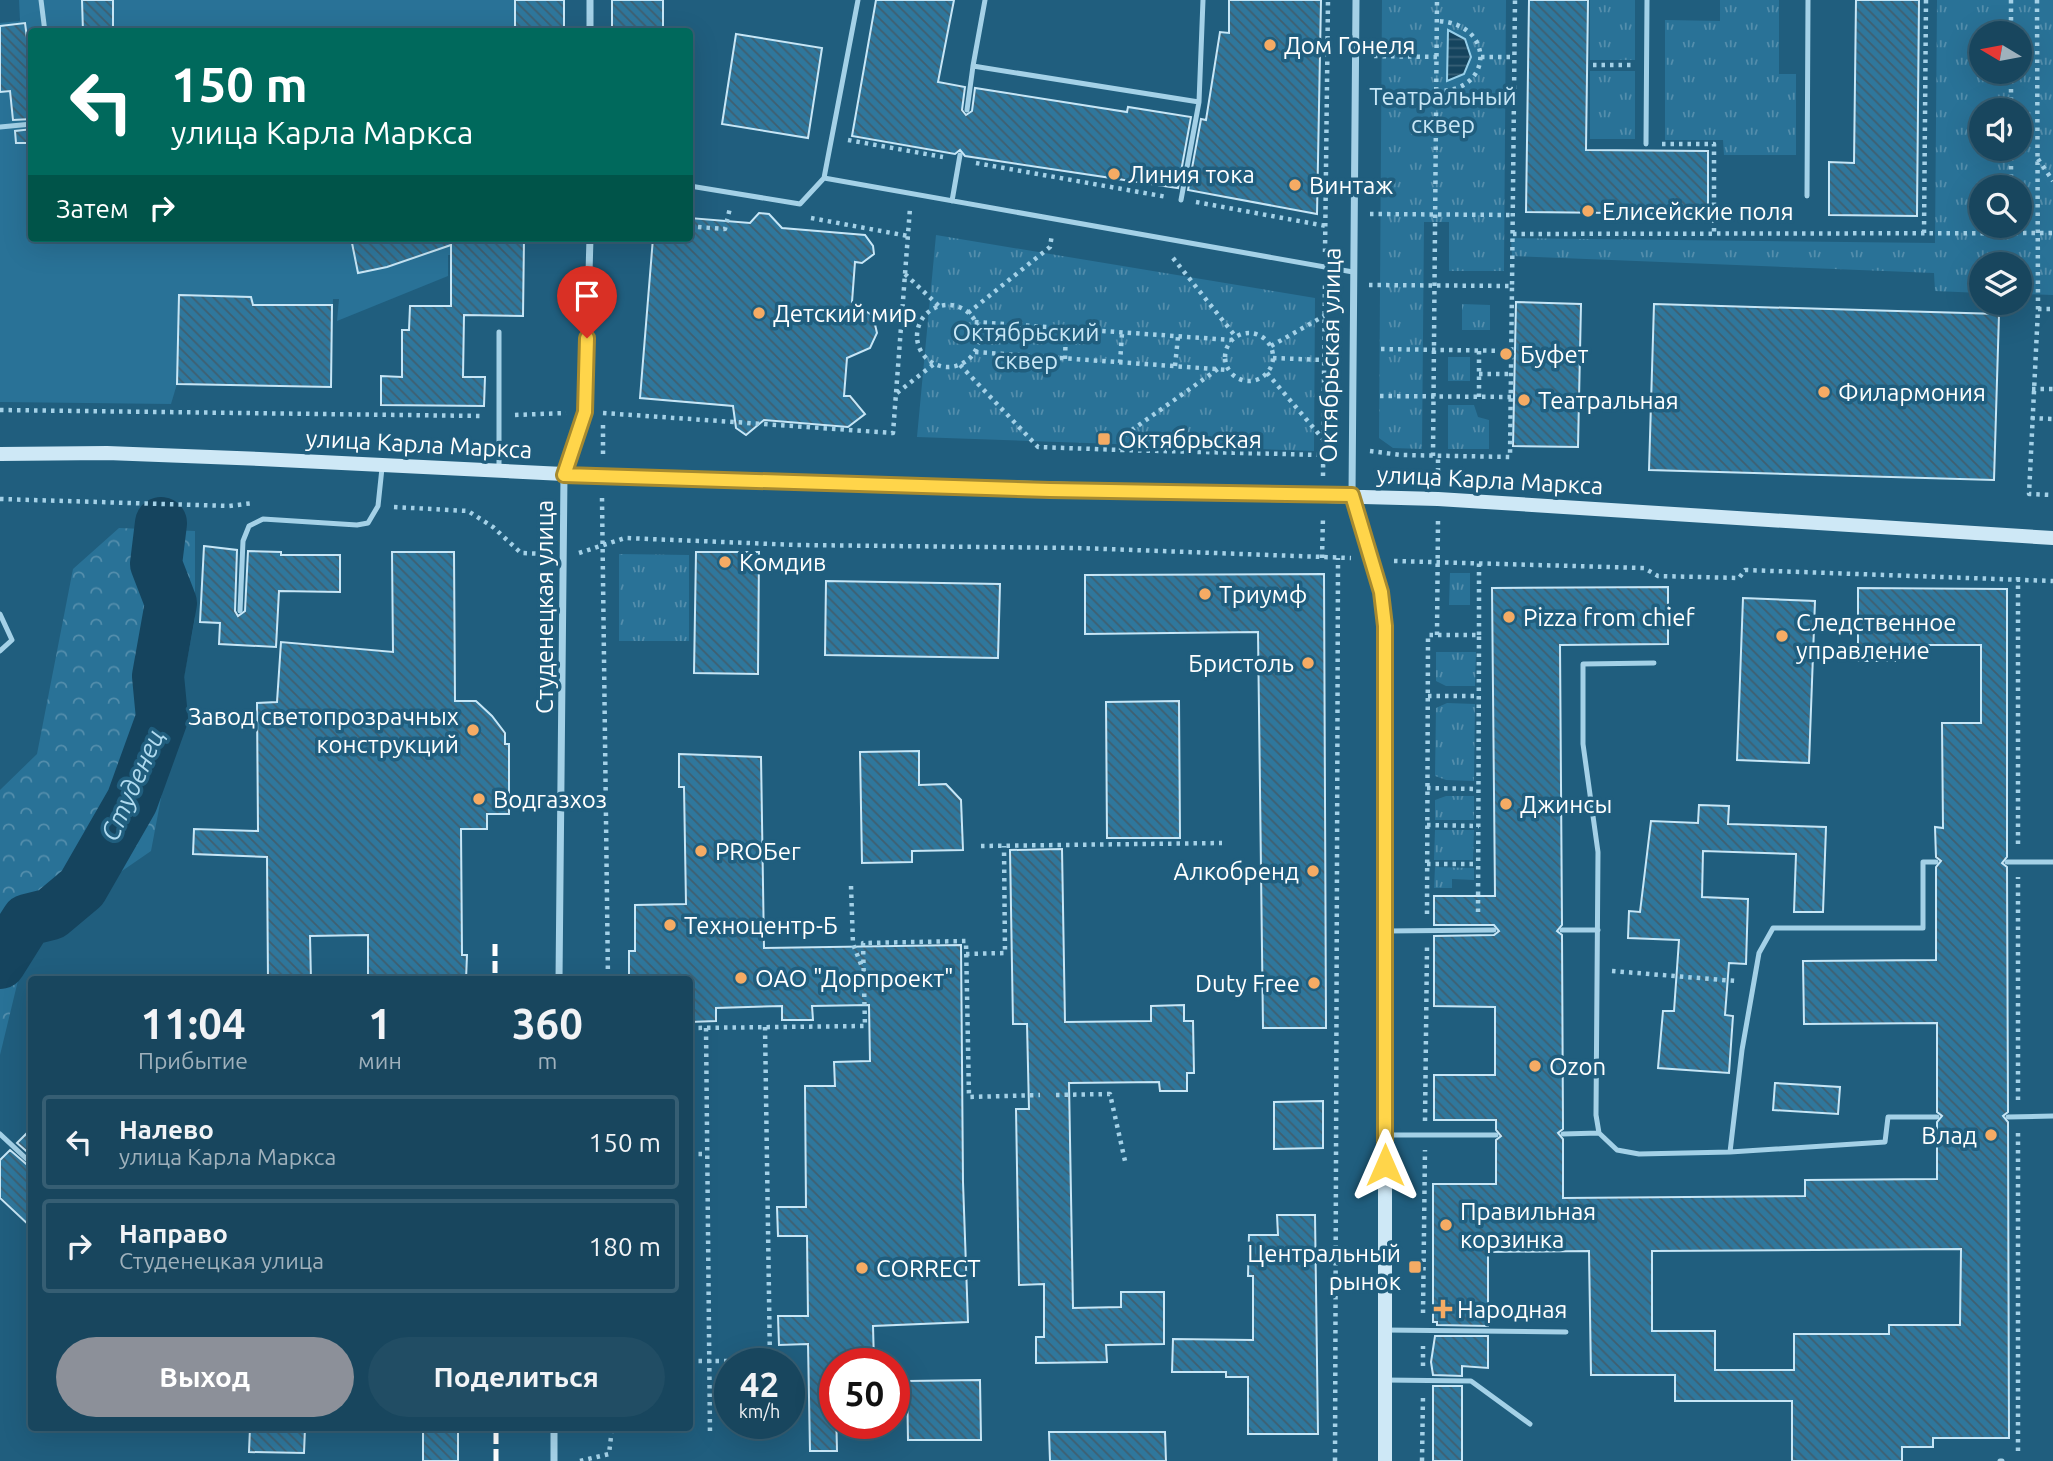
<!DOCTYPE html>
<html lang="ru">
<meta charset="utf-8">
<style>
:root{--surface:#18465e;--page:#214d64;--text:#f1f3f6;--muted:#9fb1bc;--line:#365e73;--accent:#8c9099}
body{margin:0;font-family:Ubuntu,sans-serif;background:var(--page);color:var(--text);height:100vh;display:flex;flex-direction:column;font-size:26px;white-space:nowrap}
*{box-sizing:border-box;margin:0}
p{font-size:23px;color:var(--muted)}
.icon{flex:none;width:38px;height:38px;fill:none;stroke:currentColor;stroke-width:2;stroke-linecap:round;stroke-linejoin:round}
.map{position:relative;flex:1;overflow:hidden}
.drawer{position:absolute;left:28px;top:976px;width:665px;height:455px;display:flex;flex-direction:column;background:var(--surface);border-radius:7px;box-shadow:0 7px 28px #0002,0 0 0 2px var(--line)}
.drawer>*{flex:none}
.hud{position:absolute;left:28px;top:28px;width:665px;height:214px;border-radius:7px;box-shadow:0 7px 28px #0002,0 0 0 2px var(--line);background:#00695c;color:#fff;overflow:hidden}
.needle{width:46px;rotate:280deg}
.buttons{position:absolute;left:1969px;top:21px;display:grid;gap:14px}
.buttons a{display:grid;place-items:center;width:63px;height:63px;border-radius:50%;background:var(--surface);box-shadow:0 7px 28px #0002,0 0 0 2px var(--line);font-size:35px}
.speed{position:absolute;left:714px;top:1348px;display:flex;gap:14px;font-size:35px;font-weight:700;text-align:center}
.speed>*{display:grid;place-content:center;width:91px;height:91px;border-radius:50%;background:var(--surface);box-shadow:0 7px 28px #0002,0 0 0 2px var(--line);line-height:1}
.speed small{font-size:18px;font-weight:400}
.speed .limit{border:10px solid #d22;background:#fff;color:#111}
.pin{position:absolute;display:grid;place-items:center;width:60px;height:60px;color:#fff;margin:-72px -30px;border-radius:50% 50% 50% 0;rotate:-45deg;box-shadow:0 0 7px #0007}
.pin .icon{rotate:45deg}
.me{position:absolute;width:77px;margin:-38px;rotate:0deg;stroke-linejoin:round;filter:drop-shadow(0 0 5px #0008)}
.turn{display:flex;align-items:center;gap:24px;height:147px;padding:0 28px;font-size:32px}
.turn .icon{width:91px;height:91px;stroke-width:2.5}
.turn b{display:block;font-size:49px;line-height:60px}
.then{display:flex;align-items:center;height:66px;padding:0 28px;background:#0003;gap:14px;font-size:26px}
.eta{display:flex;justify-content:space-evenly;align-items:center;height:119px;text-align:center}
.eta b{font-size:42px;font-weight:600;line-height:49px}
.primary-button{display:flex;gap:14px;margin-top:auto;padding:14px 28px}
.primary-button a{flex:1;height:80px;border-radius:42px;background:var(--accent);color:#fff;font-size:28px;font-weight:600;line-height:80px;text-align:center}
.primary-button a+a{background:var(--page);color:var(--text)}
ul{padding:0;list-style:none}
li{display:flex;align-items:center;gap:21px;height:94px;margin:0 14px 10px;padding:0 14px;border:4px solid var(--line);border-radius:7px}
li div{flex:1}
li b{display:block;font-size:26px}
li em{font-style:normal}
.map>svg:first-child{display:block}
.grass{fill:url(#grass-tufts);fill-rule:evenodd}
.forest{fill:url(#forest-crowns)}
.garden{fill:#297297}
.water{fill:url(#water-rules);stroke:#97cfe9;stroke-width:2}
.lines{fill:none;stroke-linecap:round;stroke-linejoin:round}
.river{stroke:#15445e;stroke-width:52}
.building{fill:url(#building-back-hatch);stroke:#c7e6f6;stroke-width:2;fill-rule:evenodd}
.path{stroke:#a4d1e7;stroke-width:4.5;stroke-dasharray:3.5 5;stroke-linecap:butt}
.lane{stroke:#a4d1e7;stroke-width:5}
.street{stroke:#a4d1e7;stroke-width:7}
.secondary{stroke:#cee8f6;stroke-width:14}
.rail{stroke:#fff;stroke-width:5;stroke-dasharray:12 5;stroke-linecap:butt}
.route-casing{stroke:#a68a30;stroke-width:18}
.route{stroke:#ffd54a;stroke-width:12}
.poi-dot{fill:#f5ab64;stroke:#205e7e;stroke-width:2.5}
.labels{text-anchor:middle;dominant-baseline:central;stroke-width:7;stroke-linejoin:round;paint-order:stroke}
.poi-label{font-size:24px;fill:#fff;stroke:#205e7e;text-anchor:start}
.park-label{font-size:24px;fill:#c7e6f6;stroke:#205e7e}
.street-label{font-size:24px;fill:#fff;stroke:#205e7e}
.water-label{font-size:26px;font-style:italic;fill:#afdaef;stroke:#205e7e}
</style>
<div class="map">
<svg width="2053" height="1461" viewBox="0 0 2053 1461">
<defs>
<pattern id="grass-tufts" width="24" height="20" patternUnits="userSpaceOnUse" patternTransform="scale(1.75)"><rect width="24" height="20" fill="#297297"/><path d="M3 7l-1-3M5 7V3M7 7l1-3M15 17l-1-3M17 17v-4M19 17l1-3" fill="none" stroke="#548eac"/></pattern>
<pattern id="forest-crowns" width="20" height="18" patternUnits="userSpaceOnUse" patternTransform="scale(1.75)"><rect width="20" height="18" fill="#297297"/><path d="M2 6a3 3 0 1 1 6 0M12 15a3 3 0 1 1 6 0" fill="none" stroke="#548eac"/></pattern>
<pattern id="water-rules" width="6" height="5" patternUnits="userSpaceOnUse" patternTransform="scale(1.75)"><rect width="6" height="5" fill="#15445e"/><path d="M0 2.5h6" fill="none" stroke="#386076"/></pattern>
<pattern id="building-back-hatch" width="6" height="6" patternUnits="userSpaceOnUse" patternTransform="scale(1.75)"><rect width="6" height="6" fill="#2f779c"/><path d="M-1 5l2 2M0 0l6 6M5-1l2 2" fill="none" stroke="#3f5f70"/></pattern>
</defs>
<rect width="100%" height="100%" fill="#205e7e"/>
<path class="grass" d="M1382,0H1506L1504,271H1449V222H1424L1422,449L1393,448L1379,438Z
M1590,0H1635V60H1590Z
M1720,0H1779V74H1796V155H1724L1723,140H1665V20L1720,21Z
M1937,0H2053V295L2020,294V264H1981V293L1935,291L1934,273L1512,256L1511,238L1935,243ZM1981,33H2020V72H1981ZM1981,110H2020V149H1981ZM1981,187H2020V226H1981Z
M1590,71H1635V139H1590Z
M936,235L1315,298L1314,451L917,437Z
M1462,304L1490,305V330H1462Z
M1448,357H1470V381H1448Z
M1448,405H1474L1478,417L1489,420V449H1448Z
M619,554L689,555V641H619Z
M1450,573H1470V605H1449Z
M1436,652H1476L1475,686H1446L1436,681Z
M1447,703L1475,704L1474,781L1446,780L1435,776L1436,708Z
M1446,796H1474V820H1435V800Z
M1435,830H1474L1473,860H1434Z
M1435,867L1474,868V880L1452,879V888H1434Z"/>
<path class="forest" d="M119,528L195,531V618L151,851L29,935L0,1055V790L37,754L73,569Z"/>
<path class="garden" d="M19,0H564V31L32,32V238H463V255H448V276L337,321L339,299H333L331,387L177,384L171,404L0,402V23L20,21Z"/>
<path class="water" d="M1448,30L1465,39L1471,57L1464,74L1447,81Z"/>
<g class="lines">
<path class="river" d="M0,963L27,920L51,914L82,888L132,801L162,718L158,676L171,603L156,564L161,523"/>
</g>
<path class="building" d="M82,0H113V32H83Z
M515,0H564V32H515Z
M612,0H663V32H612Z
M876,0H954L938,82L965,87L962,110L966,115L972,111L975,88L1127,112L1128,107L1191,117L1178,188L965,156L960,150L955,154L852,136Z
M1229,0H1321L1317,214L1188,190L1201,119L1206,120L1220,32L1229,33Z
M1529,0H1588L1586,150L1708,151V214L1526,212Z
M1856,0H1919L1917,216L1829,215V162L1854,163Z
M25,23L32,75V119L13,120L10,91L0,92V26Z
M736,34L822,48L808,138L722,124Z
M32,129V143H16L15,131Z
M759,213L769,214L782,228L865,235L873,246L874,254L862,263L855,262L852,302L873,316L877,333L870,348L847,358L844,396H850L865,414L848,427L764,420L746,435L736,428L733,406L640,398L653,238H690V218L750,223Z
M351,238H524L523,316L464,315L463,377H485L484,406L381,405V376L402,377V330H409L410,306H451V245L387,267L358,273Z
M179,295L251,297L253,305H332L331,387L177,384Z
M1516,302L1581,304L1578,447L1513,446Z
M1654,304L1999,314L1994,480L1649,470Z
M204,546L237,550L235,611L238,616L245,611L248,551L281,552V555H340V592L279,591L276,647L219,644L220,623L200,622Z
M392,552H454L455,701H476L492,716L505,733V744H509V814H487V829H461L462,955H467L466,980H368V935L310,936L311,980H268L267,857L193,854L194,829L258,831L257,703L277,702L281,642L393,652Z
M696,552H759L758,674L694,673Z
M1324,574L1326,1028H1263L1258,632L1085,634V575Z
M826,581L1000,584L998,658L825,655Z
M1668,587V644L1560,645L1562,925L1557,931L1562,935L1563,1129L1558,1133L1563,1139V1198L1805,1196V1180L1937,1179V1122L1942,1116L1937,1112V1023L1804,1024L1803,961L1936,960V867L1941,861L1936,857L1935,827L1943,828L1942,723H1981V645H1902V650H1895V661H1858V588L2007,589V857L2002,863L2007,867L2008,1112L2003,1116L2008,1122L2009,1438H1933V1447H1902V1461H1792V1401H1675V1375H1591L1589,1251L1488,1252V1326L1437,1325V1322H1433V1184H1496V1140L1501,1136L1496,1130V1120H1434V1075H1495V1007L1434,1006V936L1494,935L1499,931L1494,925H1434V896H1495L1492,588ZM1961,1249L1960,1325H1889V1334H1794V1370H1715V1331H1652V1251Z
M1743,598L1815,601L1809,763L1737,760Z
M1179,701L1180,838H1107L1106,702Z
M919,751V785L946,784L961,800L963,850L912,851V862L862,863L860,752Z
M679,754L761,757L764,948L961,945L963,1182L968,1322L873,1326L874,1363H835L837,1451H810L808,1344L779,1345L778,1316H808L807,1236H778L777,1207H806L805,1086H835L834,1062L870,1061L869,1005L812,1006L813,1020H782V1006L716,1008V1021L690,1022V980H629V951H635V905L686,904L684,787H679Z
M1699,805L1729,806L1728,824L1826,827L1823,912H1794L1796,854L1703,851L1702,897L1748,899L1746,964L1729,963L1725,1015L1733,1016L1729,1073L1658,1068L1663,1011H1674L1679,940L1628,938L1629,911L1640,912L1651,821L1698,823Z
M1062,849L1065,1022L1151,1021V1006L1184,1005V1021H1193L1194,1073H1187V1091H1160L1159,1082L1069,1083L1073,1308L1121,1307V1292H1164V1344L1106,1345L1107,1362L1036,1363V1337H1044V1284L1019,1285L1016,1109H1029L1027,1024H1013L1010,850Z
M1775,1083L1840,1087L1838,1114L1773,1110Z
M1323,1101V1148L1274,1149V1102Z
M32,1128V1156L17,1143Z
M10,1150L32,1169V1228L0,1198V1160Z
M1277,1215H1315L1318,1434H1248V1377H1226V1372H1172L1173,1339L1253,1340V1276H1248L1249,1235H1278Z
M1435,1336H1488V1368L1462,1366V1376L1433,1375L1431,1362Z
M980,1380L981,1440H908L907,1381Z
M1433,1386H1462V1461H1433Z
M250,1428H305L304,1453L249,1452Z
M423,1428H458V1461H423Z
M1049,1432H1165L1166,1461H1050Z"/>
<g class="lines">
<path class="path" d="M2011,0V33
M2037,0L2038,309L2029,494L2053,495
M1374,56L1437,57
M1481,57H1515
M1593,65H1631
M2011,72V110
M1436,91C1494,93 1496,23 1437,21
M848,140L943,157
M1662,144H1714V234
M2011,149V187
M2038,159L2053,181
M976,163L1167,197
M1196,202L1326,226
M1370,214L1513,215
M811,218L908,236
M698,227L725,229L730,208
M1924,233L1926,0
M1513,234L2053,233
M1325,252L1328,0
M1173,258L1236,337
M905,274L940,307
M1369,285L1512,286L1515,0
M917 336a31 31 0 1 1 62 0a31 31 0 1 1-62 0Z
M2038,309H2053
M968,313L1050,247L1052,234
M975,322L1231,340
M1225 357a24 24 0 1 1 48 0a24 24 0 1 1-48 0Z
M1271,346L1324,316
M1381,349L1512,351
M975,352L1229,370
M1273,358L1324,360
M1065,359L1066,329
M1120,363L1122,333
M960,365L1038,447L1121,450L1122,437L1218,369
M1175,366L1178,337
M1267,373L1323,439
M1479,374H1511
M2032,389H2053
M897,393L934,364
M1380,396L1511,397
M1479,397V350
M0,410L482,416
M603,413L893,433L910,208
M515,415L566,413
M2031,418L2053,419
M1121,450L1323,455
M1370,451L1401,455L1510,457L1512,286
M603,454V421
M1433,456L1437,0
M1323,476L1325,282
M1438,480V456
M602,498L608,980
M0,499L229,506L253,503
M394,507L468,511L493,527L521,553L546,554
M579,553L625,538L797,545L1078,548L1351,558
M1322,558L1323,517
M1394,561L1644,568L1658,576L1739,578L1745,570L2053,581
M2018,577V848
M1437,635L1438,520
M1479,635V563
M1428,696H1479
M1427,788L1478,789
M1427,825L1479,826
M981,846L1222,843
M1427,864H1478
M851,886L853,944L862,967
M1427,914L1428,635H1479L1478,915
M966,954L1005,953L1004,846
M1612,971L1736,981
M765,1027L770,1363
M690,1028L865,1026L863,943L966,941L969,1097L1040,1095
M706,1028L710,1435
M1056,1095L1110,1094L1125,1161
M2018,1100V877
M1425,1121L1427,947
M2018,1133V1453
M690,1154H707
M1423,1313L1425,1150
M690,1361H770
M1423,1366V1346
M771,1423L772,1434
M580,1461L609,1454L612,1428
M1335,1461L1338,558
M1422,1461L1423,1395"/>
<path class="lane" d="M41,0L45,32
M985,0L973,66L1199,102
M967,110L973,66
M0,127L32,124
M1646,144L1647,0
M824,178L1353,272
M690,186L800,204L824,178L858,0
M1807,196L1808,0
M1181,200L1199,102L1203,0
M952,201L960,155
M499,332V469
M240,611L243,541L249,526L263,519L357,525L368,523L378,506L382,468
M0,614L12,640L0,651
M1654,663L1583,664V744L1598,852L1596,1115L1599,1133L1617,1150L1639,1154L1730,1152L1885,1142L1888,1117H1937
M2007,862H2053
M1562,930H1598
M1385,931L1494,930
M2008,1117L2053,1116
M0,1134L32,1164
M1563,1134L1599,1133
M1385,1135H1496
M1730,1152L1742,1050L1759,953L1773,928H1923V862H1936
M1385,1330L1566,1332
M1385,1380L1471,1381L1530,1424
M2000,1461H2002"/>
<path class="street" d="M590,0V32
M1352,495L1356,0
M559,980L564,475L585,412L590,238
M554,1461V1428"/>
<path class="secondary" d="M0,454L107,453L260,459L624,477L1438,499L2053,538
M1352,495L1381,592L1385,626V1461"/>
<path class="rail" d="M495,944V980
M496,1461V1428"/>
</g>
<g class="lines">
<defs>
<path id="route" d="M587,338L585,412L564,475L1050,490L1352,495L1381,592L1385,626V1165"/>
</defs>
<use href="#route" class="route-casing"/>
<use href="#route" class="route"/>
</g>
<g class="poi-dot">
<circle cx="1270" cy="45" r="7"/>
<circle cx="1114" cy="174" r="7"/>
<circle cx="1295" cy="185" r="7"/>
<circle cx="1588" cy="211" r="7"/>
<circle cx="759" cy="313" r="7"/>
<circle cx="1506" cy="354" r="7"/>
<circle cx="1824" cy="392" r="7"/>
<circle cx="1524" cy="400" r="7"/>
<rect x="1097" y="432" width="14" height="14" rx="3.5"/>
<circle cx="725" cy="562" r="7"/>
<circle cx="1205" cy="594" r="7"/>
<circle cx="1509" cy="617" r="7"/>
<circle cx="1782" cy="636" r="7"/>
<circle cx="1308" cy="663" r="7"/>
<circle cx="473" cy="730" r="7"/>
<circle cx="479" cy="799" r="7"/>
<circle cx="1506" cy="804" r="7"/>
<circle cx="701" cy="851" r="7"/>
<circle cx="1313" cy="871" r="7"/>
<circle cx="670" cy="925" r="7"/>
<circle cx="741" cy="978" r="7"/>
<circle cx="1314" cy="983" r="7"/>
<circle cx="1535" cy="1066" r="7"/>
<circle cx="1991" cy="1135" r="7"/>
<circle cx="1446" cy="1225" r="7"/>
<rect x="1408" y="1260" width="14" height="14" rx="3.5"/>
<circle cx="862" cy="1268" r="7"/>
<path d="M1439.5 1298.5h7v7h7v7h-7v7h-7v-7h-7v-7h7z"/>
</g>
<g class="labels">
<g class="poi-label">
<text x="1284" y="45">Дом Гонеля</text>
<text x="1128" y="174">Линия тока</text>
<text x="1309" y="185">Винтаж</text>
<text x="1602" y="211">Елисейские поля</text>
<text x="773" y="313">Детский мир</text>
<text x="1520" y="354">Буфет</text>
<text x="1838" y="392">Филармония</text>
<text x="1538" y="400">Театральная</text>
<text x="1118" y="439">Октябрьская</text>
<text x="739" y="562">Комдив</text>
<text x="1219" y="594">Триумф</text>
<text x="1523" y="617">Pizza from chief</text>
<text x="1796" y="622">Следственное<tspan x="1796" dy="28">управление</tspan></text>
<text x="1294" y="663" text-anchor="end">Бристоль</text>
<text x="459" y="716" text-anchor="end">Завод светопрозрачных<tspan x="459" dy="28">конструкций</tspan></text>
<text x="493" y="799">Водгазхоз</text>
<text x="1520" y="804">Джинсы</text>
<text x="715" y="851">PROБег</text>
<text x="1299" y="871" text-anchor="end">Алкобренд</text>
<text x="684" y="925">Техноцентр-Б</text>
<text x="755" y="978">ОАО "Дорпроект"</text>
<text x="1300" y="983" text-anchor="end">Duty Free</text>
<text x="1549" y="1066">Ozon</text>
<text x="1977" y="1135" text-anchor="end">Влад</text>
<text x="1460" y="1211">Правильная<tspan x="1460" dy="28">корзинка</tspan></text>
<text x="1401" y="1253" text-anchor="end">Центральный<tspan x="1401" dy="28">рынок</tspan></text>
<text x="876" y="1268">CORRECT</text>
<text x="1457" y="1309">Народная</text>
</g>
<g class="park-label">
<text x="1443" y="96">Театральный<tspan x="1443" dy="28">сквер</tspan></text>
<text x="1026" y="332">Октябрьский<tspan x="1026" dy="28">сквер</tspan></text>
</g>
<g class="street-label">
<text transform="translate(1330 355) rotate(-89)">Октябрьская улица</text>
<text transform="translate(419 444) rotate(3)">улица Карла Маркса</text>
<text transform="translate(1490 480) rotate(3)">улица Карла Маркса</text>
<text transform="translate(544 607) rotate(-90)">Студенецкая улица</text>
</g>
<g class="water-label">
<text transform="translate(132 785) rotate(-66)">Студенец</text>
</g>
</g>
</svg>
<div class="buttons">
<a><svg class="needle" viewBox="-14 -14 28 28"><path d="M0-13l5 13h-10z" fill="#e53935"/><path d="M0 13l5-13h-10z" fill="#9fb1bc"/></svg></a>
<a><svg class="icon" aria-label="sound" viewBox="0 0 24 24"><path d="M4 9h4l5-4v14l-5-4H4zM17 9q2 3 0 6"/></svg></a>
<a><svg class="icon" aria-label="search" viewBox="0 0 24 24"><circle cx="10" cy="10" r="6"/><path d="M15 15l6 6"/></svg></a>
<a><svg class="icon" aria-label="layers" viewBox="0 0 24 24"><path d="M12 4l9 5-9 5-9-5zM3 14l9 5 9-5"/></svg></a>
</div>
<div class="speed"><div>42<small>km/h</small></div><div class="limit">50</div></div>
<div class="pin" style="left:587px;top:338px;background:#d93025"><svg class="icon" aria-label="arrive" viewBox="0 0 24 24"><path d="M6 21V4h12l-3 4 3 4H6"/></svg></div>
<svg class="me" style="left:1385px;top:1165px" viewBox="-20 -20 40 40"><path d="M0-17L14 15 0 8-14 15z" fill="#ffd54a" stroke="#fff" stroke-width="4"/></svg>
<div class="hud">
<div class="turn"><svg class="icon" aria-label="left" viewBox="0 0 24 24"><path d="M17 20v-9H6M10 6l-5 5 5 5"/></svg><div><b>150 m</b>улица Карла Маркса</div></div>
<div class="then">Затем<svg class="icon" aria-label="right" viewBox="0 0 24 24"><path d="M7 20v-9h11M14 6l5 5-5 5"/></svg></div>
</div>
<section class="drawer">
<div class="eta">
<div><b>11:04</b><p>Прибытие</p></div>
<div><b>1</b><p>мин</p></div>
<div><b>360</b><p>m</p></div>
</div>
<ul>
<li><svg class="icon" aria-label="left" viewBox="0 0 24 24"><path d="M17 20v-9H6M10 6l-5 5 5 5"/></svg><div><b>Налево</b><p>улица Карла Маркса</p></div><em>150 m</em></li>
<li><svg class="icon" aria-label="right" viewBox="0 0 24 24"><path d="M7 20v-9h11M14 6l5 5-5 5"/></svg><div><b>Направо</b><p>Студенецкая улица</p></div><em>180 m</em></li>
</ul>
<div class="primary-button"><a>Выход</a><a>Поделиться</a></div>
</section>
</div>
